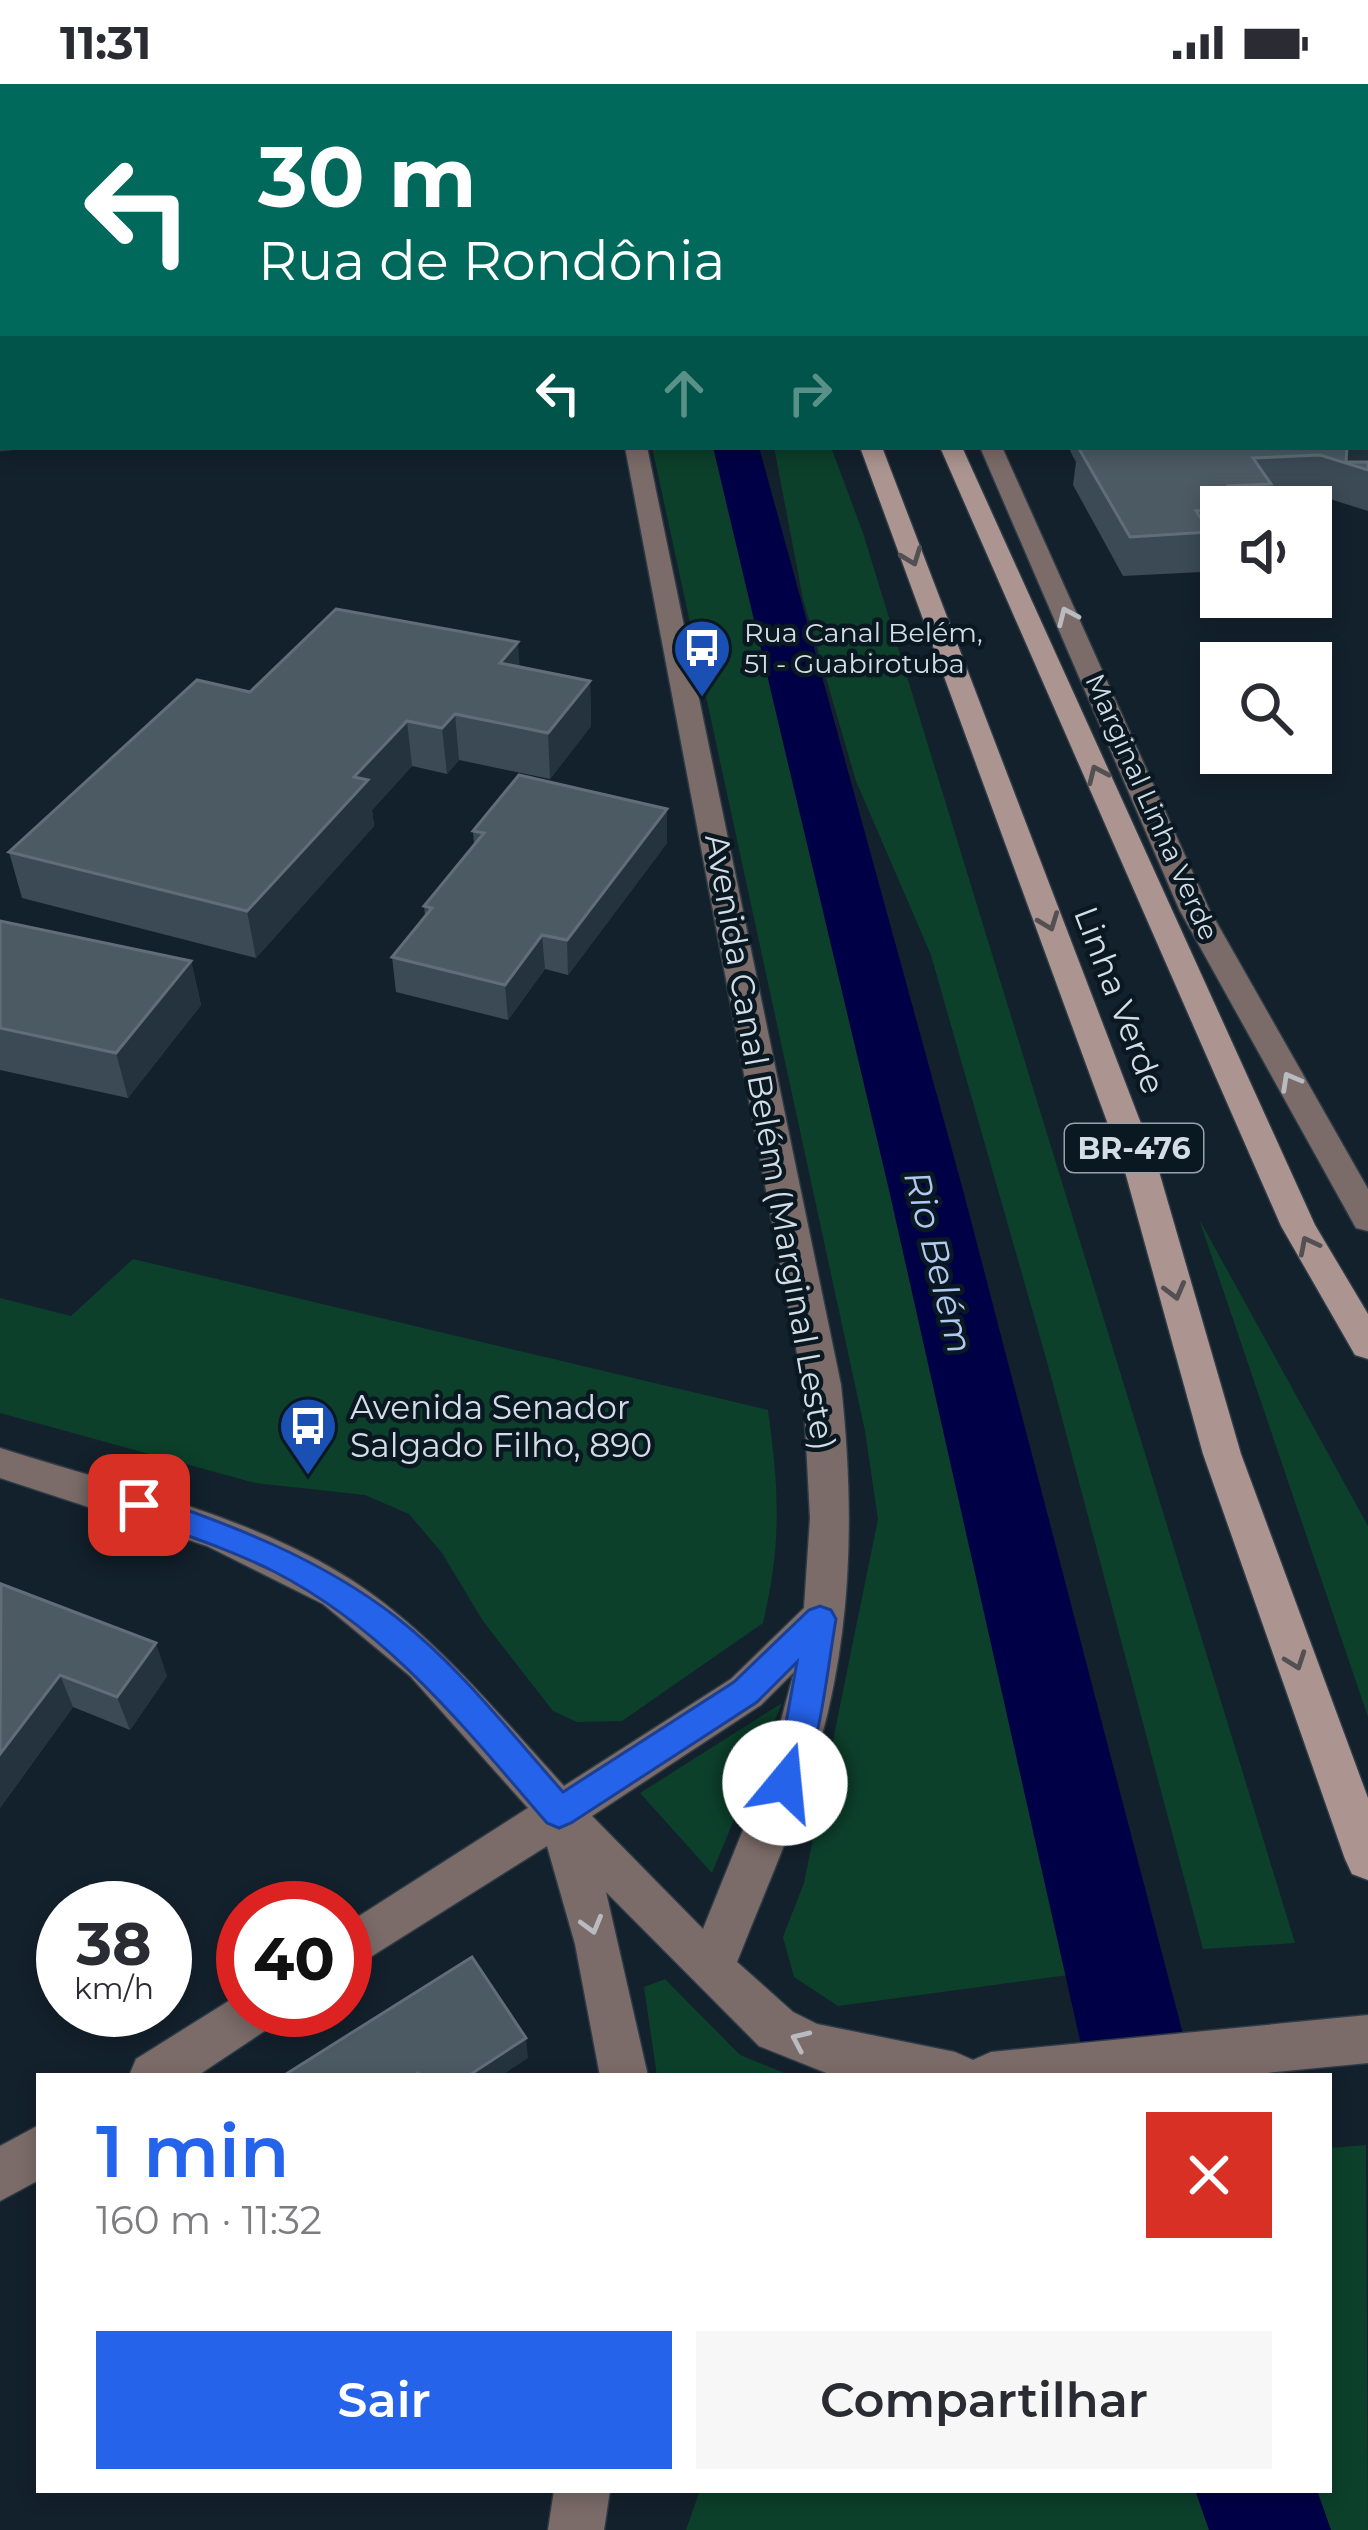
<!DOCTYPE html>
<html lang="pt">
<meta charset="utf-8">
<style>
:root{--surface:#fff;--page:#f7f7f7;--text:#2b2b33;--muted:#7c7c81;--accent:#2563eb}
body{margin:0;font-family:Montserrat,sans-serif;background:var(--page);color:var(--text);height:100vh;display:flex;flex-direction:column;font-size:45px;white-space:nowrap}
*{box-sizing:border-box;margin:0}
p{font-size:39px;color:var(--muted)}
.icon{flex:none;width:66px;height:66px;fill:none;stroke:currentColor;stroke-width:2;stroke-linecap:round;stroke-linejoin:round}
.map{position:relative;flex:1;overflow:hidden}
.sheet{position:absolute;left:36px;top:1989px;width:1296px;height:420px;display:flex;flex-direction:column;background:var(--surface);border-radius:0px;box-shadow:0 6px 18px #0003}
.sheet>*{flex:none}
.top-card{position:absolute;left:0px;top:0px;width:1368px;height:366px;box-shadow:0 6px 18px #0003;background:#00695c;color:#fff;overflow:hidden}
.buttons{position:absolute;left:1200px;top:402px;display:grid;gap:24px}
.buttons a{display:grid;place-items:center;width:132px;height:132px;border-radius:0px;background:var(--surface);box-shadow:0 6px 18px #0003;font-size:60px}
.speed{position:absolute;left:36px;top:1797px;display:flex;gap:24px;font-size:60px;font-weight:700;text-align:center}
.speed>*{display:grid;place-content:center;width:156px;height:156px;border-radius:50%;background:var(--surface);box-shadow:0 6px 18px #0003;line-height:1}
.speed small{font-size:30px;font-weight:400}
.speed .limit{border:18px solid #d22;background:#fff;color:#111}
.pin{position:absolute;display:grid;place-items:center;width:102px;height:102px;color:#fff;margin:-51px;border-radius:24px;box-shadow:0 6px 18px #0006}
.me{position:absolute;width:132px;margin:-66px;rotate:17deg;stroke-linejoin:round;filter:drop-shadow(0 0 9px #0008)}
.turn{display:flex;align-items:center;gap:42px;height:252px;padding:0 60px;font-size:54px}
.turn .icon{width:156px;height:156px;stroke-width:2.5}
.turn b{display:block;font-size:84px;line-height:102px}
.lanes{display:flex;align-items:center;height:114px;padding:0 60px;background:#0003;justify-content:center;gap:60px;direction:ltr}
.lanes .off{opacity:.35}
.round{display:grid;place-items:center;flex:none;width:126px;height:126px;border-radius:0px;background:var(--page)}
.headline{display:flex;align-items:center;justify-content:space-between;height:204px;padding:0 60px}
h1{font-size:72px;font-weight:600;line-height:90px;color:var(--accent)}
.button{display:flex;gap:24px;margin-top:auto;padding:24px 60px}
.button a{flex:1;height:138px;border-radius:0px;background:var(--accent);color:#fff;font-size:48px;font-weight:600;line-height:138px;text-align:center}
.button a+a{background:var(--page);color:var(--text)}
.status{display:flex;justify-content:space-between;align-items:center;height:84px;padding:0 60px;background:var(--surface);direction:ltr}
.status svg{height:33px;fill:currentColor}
.map>svg:first-child{display:block}
.green{fill:#0c402b}
.lines{fill:none;stroke-linecap:round;stroke-linejoin:round}
.river{fill:#000046;fill-rule:evenodd}
.street-casing{stroke:#2e3b46;stroke-width:3}
.secondary-casing{stroke:#2e3b46;stroke-width:3}
.primary-casing{stroke:#2e3b46;stroke-width:3}
.highway-casing{stroke:#2e3b46;stroke-width:3}
.street{fill:#5a514f;fill-rule:evenodd}
.secondary{fill:#7b6c69;fill-rule:evenodd}
.primary{fill:#95827d;fill-rule:evenodd}
.highway{fill:#ac9590;fill-rule:evenodd}
.wall{fill:#3b4a55}
.shaded-wall{fill:#24333e}
.building{fill:#4c5a64;stroke:#616e78;stroke-width:3}
.oneway{stroke:#535054}
.oneway2{stroke:#b9bbc0}
.route{fill:#2563eb;stroke:#184099;stroke-width:3}
.labels{text-anchor:middle;dominant-baseline:central;stroke-width:9;stroke-linejoin:round;paint-order:stroke}
.far-poi-label{font-size:27px;fill:#d4dde5;stroke:#0a1822;text-anchor:start}
.far-street-label{font-size:27px;fill:#d4dde5;stroke:#0a1822}
.shield{fill:#0a1822;stroke:#97a2aa;stroke-width:3}
.shield-label{font-size:30px;font-weight:bold;fill:#d4dde5}
.street-label{font-size:33px;fill:#d4dde5;stroke:#0a1822}
.poi-label{font-size:33px;fill:#d4dde5;stroke:#0a1822;text-anchor:start}
.water-label{font-size:36px;font-style:italic;fill:#b1c8f1;stroke:#0a1822}
</style>
<div class="status"><b>11:31</b><svg viewBox="0 0 49 12"><path d="M0 12V9h3v3zM5 12V6h3v6zM10 12V3h3v9zM15 12V0h3v12zM26 1h20v11H26zM47 4h2v5h-2z"/></svg></div>
<div class="map">
<svg width="1368" height="2446" viewBox="0 0 1368 2446">
<rect width="100%" height="100%" fill="#13212c"/>
<path class="green" d="M652,363H725L964,1344L1068,1891L838,1922L794,1893L783,1853L804,1799L878,1435L865,1347Z
M774,363H831L863,449L1295,1859L1203,1865L1046,1274L931,871L856,697L803,515Z
M1199,1135L1368,1442V1633Z
M133,1175L768,1326C779,1408 782,1457 763,1539L622,1637L577,1638L553,1627L483,1537L442,1469L409,1430L365,1411L255,1399L0,1329V1214L71,1232Z
M782,1619L712,1789L640,1709Z
M665,1895L740,1971L792,1992H657L644,1903Z
M1366,2061L1368,2446H686L700,2406H1329V2064Z"/>
<g class="lines">
<path class="river" d="M713,363H759L963,1106L1194,1992H1088L889,1106Z
M1195,2406H1317L1331,2446H1209Z"/>
<defs>
<path id="street" d="M3,66V77L0,78V67Z
M0,136H3V146H0Z
M3,244V256L0,257V245Z"/>
<path id="secondary" d="M821,0H837L838,3H822Z
M0,24L3,25V35L0,34Z
M0,354L3,363L11,365L0,366Z
M625,363H647L841,1301C854,1420 853,1539 821,1655C799,1732 766,1804 737,1878L793,1928L817,1940L955,1968L973,1976L991,1968L1368,1931V1979L1235,1992H834L759,1962L606,1808L648,1992H600L575,1860L547,1762L345,1889V1841L528,1724L410,1592L323,1520L207,1462L0,1394V1364C113,1400 253,1432 353,1497C435,1551 498,1630 564,1702L731,1595L804,1524L810,1434L803,1301ZM794,1588L768,1684L703,1845L592,1732L761,1621Z
M980,363H1002L1209,825L1368,1105V1147L1356,1144L1351,1135L1179,825Z
M243,1908V1926H279L272,1942L197,1992H129L136,1975Z
M39,2041V2096L0,2117V2062Z
M554,2406H610L604,2446H548Z"/>
<path id="primary" d="M1177,0H1195L1197,3H1179Z
M1365,82L1368,83V93L1365,92Z"/>
<path id="highway" d="M727,0H743L744,3H728Z
M782,0H798L799,3H783Z
M860,363H882L1158,1084L1241,1370L1368,1714V1796L1352,1790L1345,1775L1203,1370L1124,1084Z
M940,363H962L1315,1141L1368,1230V1275L1355,1271L1281,1142Z"/>
</defs>
<use href="#street" class="street-casing"/>
<use href="#secondary" class="secondary-casing"/>
<use href="#primary" class="primary-casing"/>
<use href="#highway" class="highway-casing"/>
<use href="#street" class="street"/>
<use href="#secondary" class="secondary"/>
<use href="#primary" class="primary"/>
<use href="#highway" class="highway"/>
</g>
<path class="wall" d="M1327,0H1368V8H1365V3H1342Z
M1365,120H1368V260H1365Z
M1368,265V427L1311,409L1269,411L1266,423H1221V464L1207,465L1202,488L1123,492L1073,401L1076,378L1068,363H1365Z
M520,583L590,597L591,642L550,695L459,676L447,690L412,682L372,726L374,742L256,874L22,814L9,768L250,608Z
M667,725V759L568,891L545,885L508,936L396,908L392,873L425,832L424,822L474,761L473,747Z
M0,837L191,877L201,921L128,1014L0,986Z
M0,1502L167,1592L130,1646L73,1623L0,1724Z"/>
<path class="shaded-wall" d="M1368,352V386L1343,378L1347,363H1365V353Z
M518,558L521,603L500,579Z
M590,597L591,642L550,695L548,649Z
M455,630L459,676L447,690L442,644Z
M407,637L412,682L372,726L374,742L256,874L247,827L354,693Z
M667,725V759L568,891L567,856Z
M542,851L545,885L508,936L505,901Z
M191,877L201,921L128,1014L116,969Z
M156,1559L167,1592L130,1646L117,1613Z
M60,1591L73,1623L0,1724V1670Z
M526,1954L528,1974L501,1992H468Z"/>
<path class="building" d="M899,0H1080L1083,3H900Z
M1365,120H1368V225H1365Z
M1365,262L1368,265V352L1365,353Z
M1078,363H1347L1346,378H1368V386L1320,371L1253,374L1271,400L1228,402L1242,423H1221V426L1196,427L1210,448L1130,453Z
M336,525L518,558L500,579L590,597L548,649L455,630L442,644L407,637L354,693L368,696L247,827L9,768L197,596L250,608Z
M519,691L667,725L567,856L542,851L505,901L392,873L432,824L424,822L484,749L473,747Z
M0,837L191,877L116,969L0,944Z
M1,1500L156,1559L117,1613L60,1591L0,1670Z
M472,1873L526,1954L468,1992H420L418,1989L413,1992H283Z"/>
<defs><path id="oneway-chevron" d="M-2-3.5L2.5 0L-2 3.5" fill="none" stroke-width="1.6" stroke-linecap="round" stroke-linejoin="round" transform="scale(3)"/></defs>
<g class="oneway">
<use href="#oneway-chevron" transform="translate(912 473) rotate(69)"/>
<use href="#oneway-chevron" transform="translate(1097 690) rotate(-114)"/>
<use href="#oneway-chevron" transform="translate(1049 838) rotate(69)"/>
<use href="#oneway-chevron" transform="translate(1308 1161) rotate(-117)"/>
<use href="#oneway-chevron" transform="translate(1175 1207) rotate(75)"/>
<use href="#oneway-chevron" transform="translate(1296 1577) rotate(70)"/>
</g>
<g class="oneway2">
<use href="#oneway-chevron" transform="translate(1067 532) rotate(-114)"/>
<use href="#oneway-chevron" transform="translate(1290 997) rotate(-119)"/>
<use href="#oneway-chevron" transform="translate(592 1841) rotate(74)"/>
<use href="#oneway-chevron" transform="translate(800 1956) rotate(-156)"/>
</g>
<path class="route" d="M139,1409C229,1440 320,1474 396,1533C459,1582 510,1648 563,1708L734,1598L809,1526L820,1522L831,1526L836,1535C826,1593 822,1655 797,1709L785,1714L773,1709L768,1699L784,1650L797,1578L757,1618L571,1739L559,1744L547,1739C465,1644 387,1545 273,1487C227,1464 176,1448 128,1430L124,1421L128,1413Z"/>
<defs>
<symbol id="bus-pin" viewBox="-11 -11 22 30"><path d="M0 17L-7.5 6A9.5 9.5 0 1 1 7.5 6Z" fill="#1a4fb4" stroke="#0a1822"/><path d="M-5-6H5V4H4V6H2V4H-2V6H-4V4H-5ZM-3.5-4V0h7V-4ZM-3.5 1.2v1.5H-2V1.2ZM2 1.2v1.5H3.5V1.2Z" fill="#fff"/></symbol>
</defs>
<g fill-rule="evenodd">
<use href="#bus-pin" x="669" y="531" width="66" height="90"/>
<use href="#bus-pin" x="275" y="1309" width="66" height="90"/>
</g>
<g class="labels">
<g class="far-poi-label">
<text x="744" y="548">Rua Canal Belém,<tspan x="744" dy="31">51 - Guabirotuba</tspan></text>
</g>
<g class="far-street-label">
<text transform="translate(1152 723) rotate(66)">Marginal Linha Verde</text>
</g>
<rect class="shield" x="1065" y="1040" width="138" height="48" rx="9"/>
<g class="shield-label">
<text x="1134" y="1064">BR-476</text>
</g>
<g class="street-label">
<text transform="translate(1120 916) rotate(69)">Linha Verde</text>
<text transform="translate(771 1058) rotate(80)">Avenida Canal Belém (Marginal Leste)</text>
</g>
<g class="poi-label">
<text x="350" y="1323">Avenida Senador<tspan x="350" dy="38">Salgado Filho, 890</tspan></text>
</g>
<g class="water-label">
<text transform="translate(939 1178) rotate(76)">Rio Belém</text>
</g>
</g>
</svg>
<div class="buttons">
<a><svg class="icon" aria-label="sound" viewBox="0 0 24 24"><path d="M4 9h4l5-4v14l-5-4H4zM17 9q2 3 0 6"/></svg></a>
<a><svg class="icon" aria-label="search" viewBox="0 0 24 24"><circle cx="10" cy="10" r="6"/><path d="M15 15l6 6"/></svg></a>
</div>
<div class="speed"><div>38<small>km/h</small></div><div class="limit">40</div></div>
<div class="pin" style="left:139px;top:1421px;background:#d93025"><svg class="icon" aria-label="arrive" viewBox="0 0 24 24"><path d="M6 21V4h12l-3 4 3 4H6"/></svg></div>
<svg class="me" style="left:785px;top:1699px" viewBox="-20 -20 40 40"><circle r="19" fill="#fff"/><path d="M0-13L10 11 0 6-10 11z" fill="#2563eb"/></svg>
<div class="top-card">
<div class="turn"><svg class="icon" aria-label="left" viewBox="0 0 24 24"><path d="M17 20v-9H6M10 6l-5 5 5 5"/></svg><div><b>30 m</b>Rua de Rondônia</div></div>
<div class="lanes"><svg class="icon" aria-label="left" viewBox="0 0 24 24"><path d="M17 20v-9H6M10 6l-5 5 5 5"/></svg><svg class="icon off" aria-label="ahead" viewBox="0 0 24 24"><path d="M12 20V5M6 11l6-6 6 6"/></svg><svg class="icon off" aria-label="right" viewBox="0 0 24 24"><path d="M7 20v-9h11M14 6l5 5-5 5"/></svg></div>
</div>
<section class="sheet">
<div class="headline"><div><h1>1 min</h1><p>160 m · 11:32</p></div><a class="round" style="background:#d93025;color:#fff"><svg class="icon" aria-label="close" viewBox="0 0 24 24"><path d="M6 6l12 12M18 6L6 18"/></svg></a></div>
<div class="button"><a>Sair</a><a>Compartilhar</a></div>
</section>
</div>
